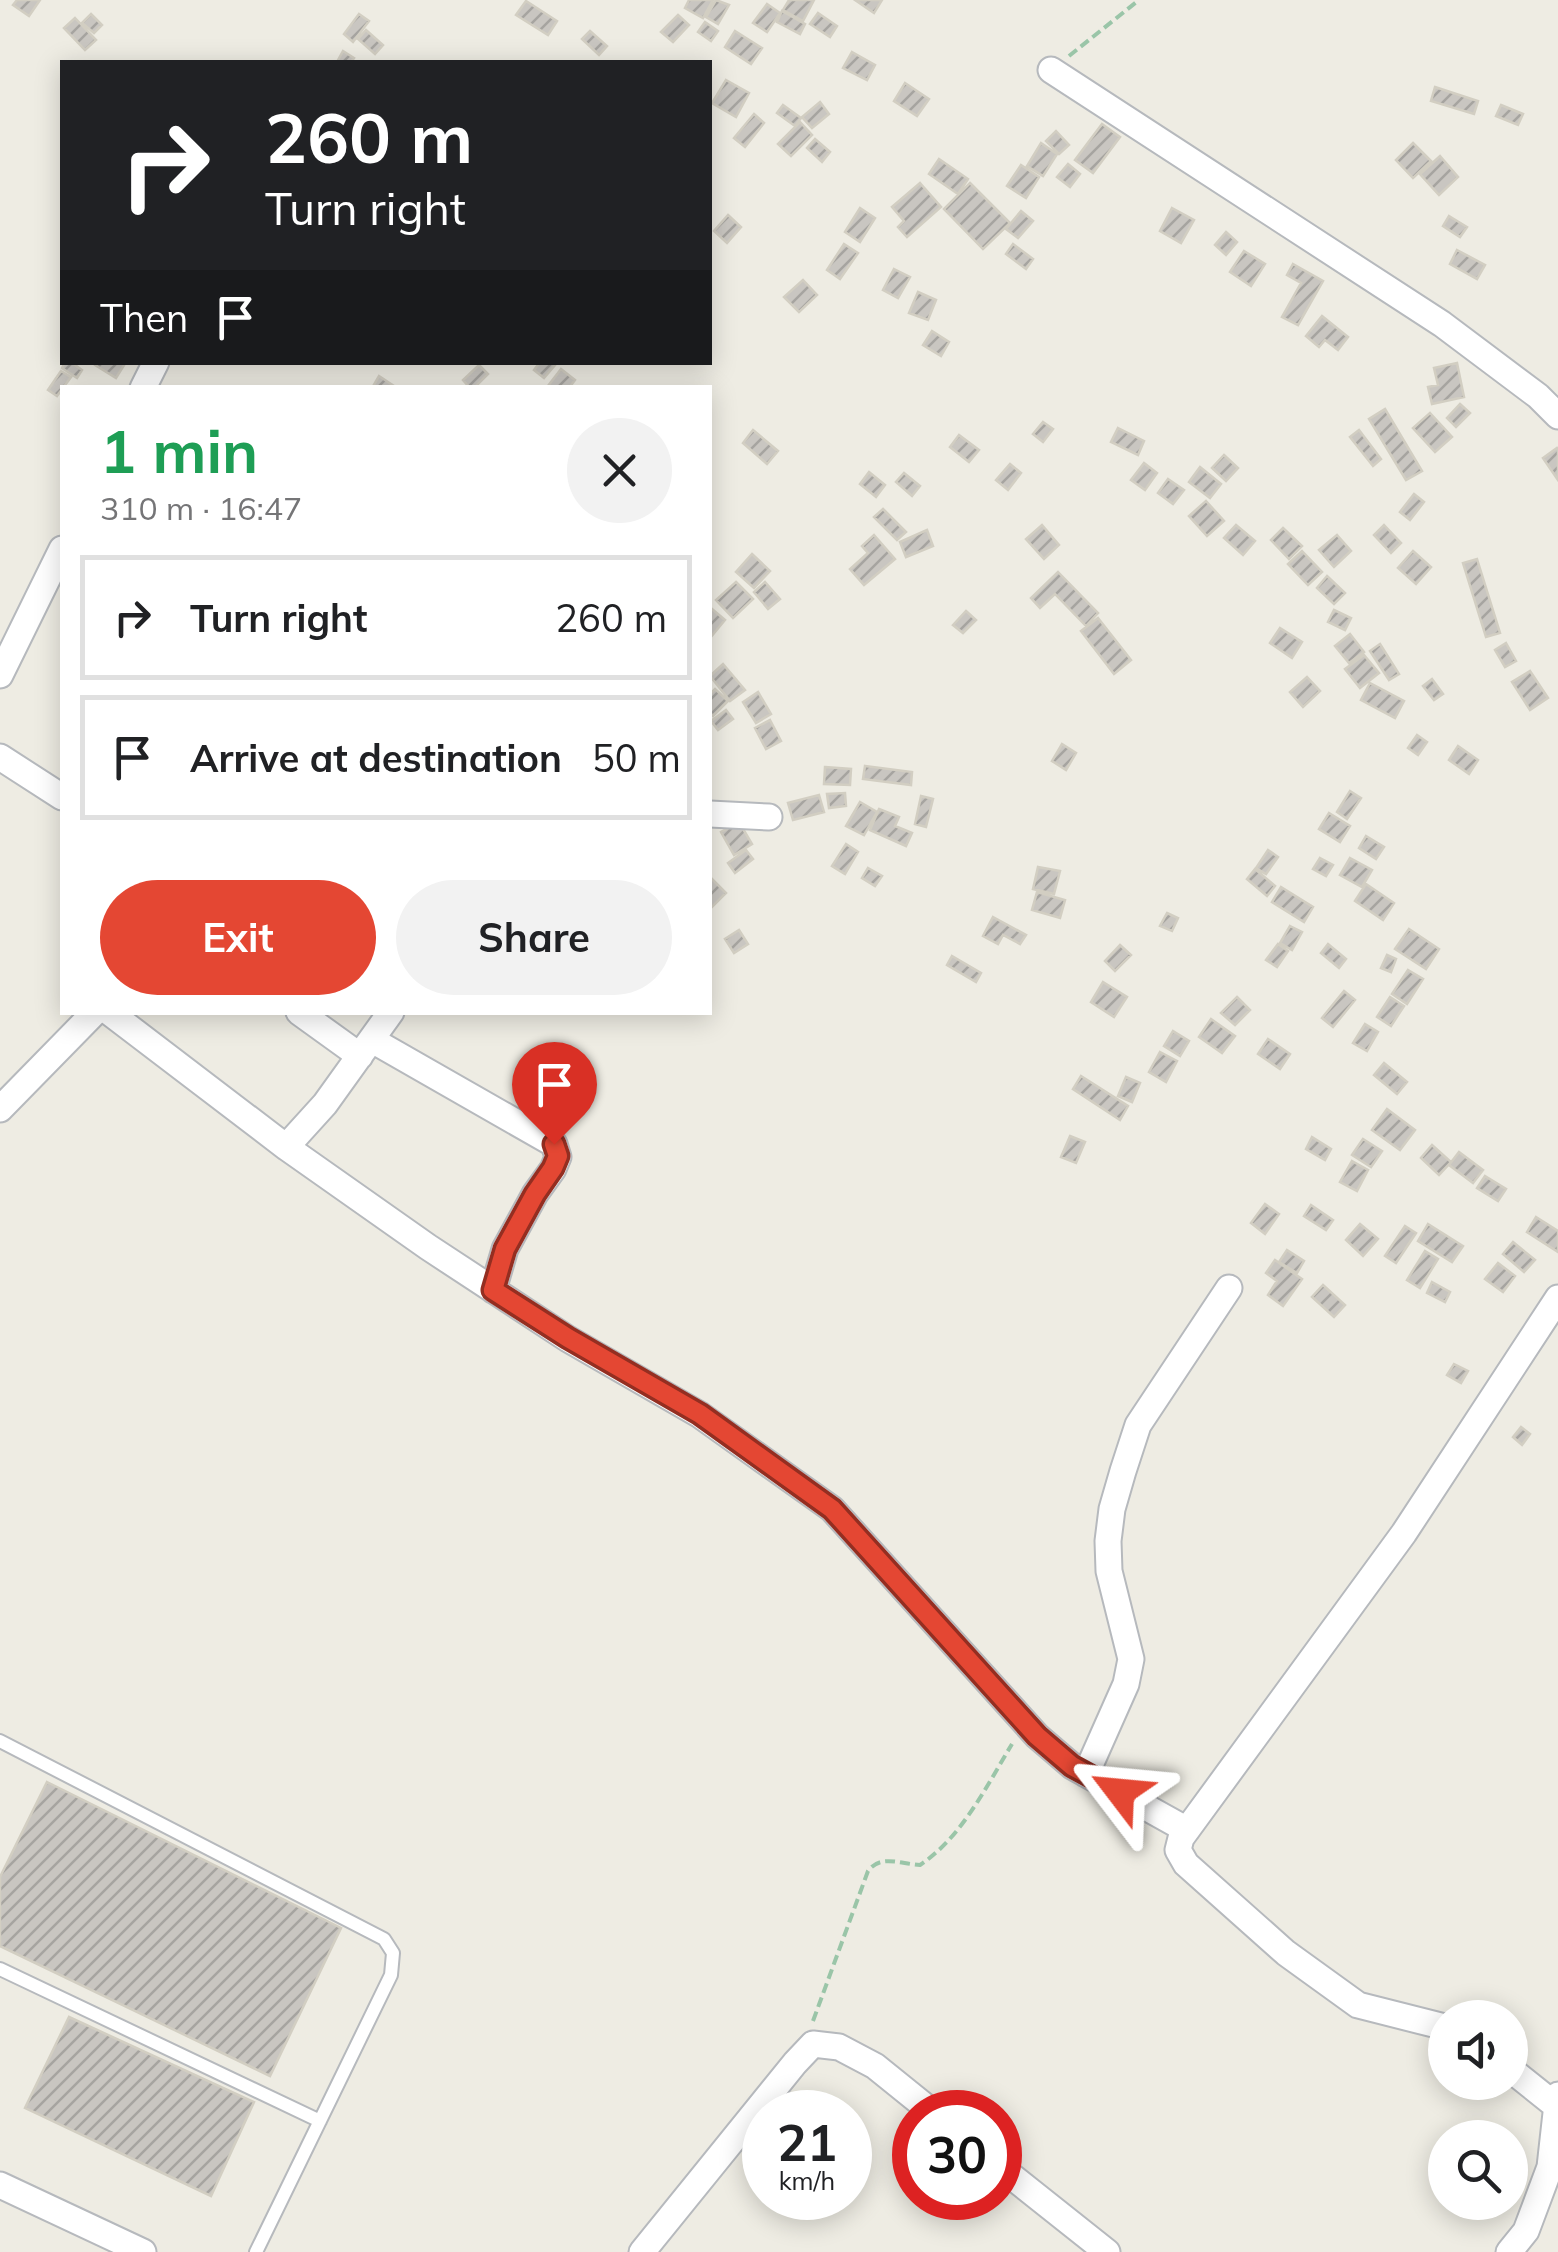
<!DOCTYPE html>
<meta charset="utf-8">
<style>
:root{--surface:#fff;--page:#f2f2f2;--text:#202124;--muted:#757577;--line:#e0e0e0;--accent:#e44733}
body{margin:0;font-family:Mulish,sans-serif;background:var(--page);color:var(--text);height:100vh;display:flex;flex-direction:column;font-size:38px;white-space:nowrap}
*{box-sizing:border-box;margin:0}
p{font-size:32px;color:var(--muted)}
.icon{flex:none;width:55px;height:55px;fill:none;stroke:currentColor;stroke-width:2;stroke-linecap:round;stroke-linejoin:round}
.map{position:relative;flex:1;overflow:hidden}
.sheet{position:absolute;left:60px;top:385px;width:652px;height:630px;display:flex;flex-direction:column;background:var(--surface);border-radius:0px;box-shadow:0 5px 25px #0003}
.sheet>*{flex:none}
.top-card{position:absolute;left:60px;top:60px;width:652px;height:305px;border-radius:0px;box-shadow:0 5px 25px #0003;background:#202124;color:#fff;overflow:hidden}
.controls{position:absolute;left:1428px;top:2000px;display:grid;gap:20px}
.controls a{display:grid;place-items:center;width:100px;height:100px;border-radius:50%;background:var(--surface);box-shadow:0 5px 25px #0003;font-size:50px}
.speed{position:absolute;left:742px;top:2090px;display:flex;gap:20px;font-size:50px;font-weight:700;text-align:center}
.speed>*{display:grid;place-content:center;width:130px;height:130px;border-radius:50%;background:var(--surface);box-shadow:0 5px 25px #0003;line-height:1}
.speed small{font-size:25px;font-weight:400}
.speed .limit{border:15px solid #d22;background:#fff;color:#111}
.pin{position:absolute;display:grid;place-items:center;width:85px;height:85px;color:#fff;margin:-102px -42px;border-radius:50% 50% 50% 0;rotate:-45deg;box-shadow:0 0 10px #0007}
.pin .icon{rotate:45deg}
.me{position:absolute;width:110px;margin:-55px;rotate:299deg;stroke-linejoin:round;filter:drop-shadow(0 0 8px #0008)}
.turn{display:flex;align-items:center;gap:35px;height:210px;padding:0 40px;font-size:45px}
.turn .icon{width:130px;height:130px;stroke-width:2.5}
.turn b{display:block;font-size:70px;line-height:85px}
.then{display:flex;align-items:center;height:95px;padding:0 40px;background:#0003;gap:20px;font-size:38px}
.round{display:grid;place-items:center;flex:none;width:105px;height:105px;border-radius:52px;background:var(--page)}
.overview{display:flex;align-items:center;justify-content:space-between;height:170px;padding:0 40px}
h1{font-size:60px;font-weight:700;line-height:75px;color:#1e9e55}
.action{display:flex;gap:20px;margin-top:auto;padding:20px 40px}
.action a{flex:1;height:115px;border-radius:60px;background:var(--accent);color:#fff;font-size:40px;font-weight:700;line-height:115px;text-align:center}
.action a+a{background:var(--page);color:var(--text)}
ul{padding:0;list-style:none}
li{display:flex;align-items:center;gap:30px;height:125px;margin:0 20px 15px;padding:0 20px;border:5px solid var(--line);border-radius:0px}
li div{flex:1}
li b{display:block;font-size:38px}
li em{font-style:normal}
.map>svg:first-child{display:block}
.building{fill:url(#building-hatch);stroke:#d2cec2;stroke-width:2.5}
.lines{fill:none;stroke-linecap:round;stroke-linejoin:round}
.service-casing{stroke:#b6b9bd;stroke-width:16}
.minor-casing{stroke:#b6b9bd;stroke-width:29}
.path{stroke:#9ac5a8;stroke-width:4;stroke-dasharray:10 5;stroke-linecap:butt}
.service{stroke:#fff;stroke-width:12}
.minor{stroke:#fff;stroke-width:25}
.route-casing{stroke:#942e21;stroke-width:25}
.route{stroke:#e44733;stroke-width:18}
</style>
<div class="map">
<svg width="1558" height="2252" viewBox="0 0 1558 2252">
<defs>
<pattern id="building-hatch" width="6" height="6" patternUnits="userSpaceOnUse" patternTransform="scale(2.5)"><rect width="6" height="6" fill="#c9c6c1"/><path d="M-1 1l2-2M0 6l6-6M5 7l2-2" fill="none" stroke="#a6a4a0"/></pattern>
</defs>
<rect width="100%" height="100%" fill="#eeece3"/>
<path class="building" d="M17,0H40L29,16L13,5Z
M689,0H713L703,18L685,8Z
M716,0L729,5L718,24L706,17Z
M789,0H814L803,21L783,10Z
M855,0H882L874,13Z
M526,1L557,21L548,35L516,15Z
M767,4L780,13L767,32L753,23Z
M782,11L805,24L800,34L777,22Z
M818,13L837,26L830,37L810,24Z
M91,14L102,25L94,33L82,23Z
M359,14L369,21L353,42L344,34Z
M678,15L689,25L673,42L661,32Z
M75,18L96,40L85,50L64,28Z
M705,22L718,31L711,41L698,32Z
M366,30L383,45L375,54L358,39Z
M590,31L607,46L599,55L582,39Z
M735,31L762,48L751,64L725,47Z
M343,51L354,58L351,62H337Z
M852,52L875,65L867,80L843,68Z
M726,80L749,93L736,117L712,103Z
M905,83L929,99L917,116L894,101Z
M1435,87L1478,101L1474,114L1431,101Z
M820,102L829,114L812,128L802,117Z
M783,105L801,118L795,126L777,113Z
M1501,105L1523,114L1518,125L1496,116Z
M754,114L764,123L745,147L734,138Z
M800,122L812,135L791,156L778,144Z
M1102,124L1120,137L1093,173L1075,160Z
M1056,131L1069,145L1059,154L1046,141Z
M815,139L830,152L822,162L807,148Z
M1041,143L1057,154L1043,176L1027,166Z
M1413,143L1431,161L1413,178L1396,160Z
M1440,156L1458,177L1439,195L1420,174Z
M939,159L968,179L958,194L929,174Z
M1068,164L1080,174L1070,187L1057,177Z
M1021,165L1039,177L1026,198L1007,186Z
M920,183L941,207L907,237L898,227L904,221L892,207Z
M970,183L1010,223L983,249L944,209Z
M860,208L875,218L860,242L845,232Z
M1172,208L1194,220L1181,243L1160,231Z
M1021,211L1033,221L1018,238L1006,229Z
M728,215L741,227L727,243L714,231Z
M1449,216L1467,227L1460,237L1443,226Z
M1226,232L1237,242L1226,255L1215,245Z
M844,244L858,253L840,279L827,270Z
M1013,244L1033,259L1026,269L1006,254Z
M1457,250L1485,265L1477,279L1450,264Z
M1244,251L1265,264L1251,286L1230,272Z
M1293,264L1323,281L1298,325L1282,317L1301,283L1287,275Z
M894,269L910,277L898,298L883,290Z
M803,280L817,295L799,312L784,297Z
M918,292L936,300L928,320L909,313Z
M1322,316L1348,337L1338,350L1325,340L1319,347L1306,336Z
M932,331L949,342L941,356L923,345Z
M65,362H71L82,370L77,378L62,368Z
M96,362H126L116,378L95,365Z
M540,362L556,364L544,378L534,370Z
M1457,363L1464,397L1432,404L1428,387L1438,385L1434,368Z
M479,365L488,374L474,388H470L463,380Z
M561,369L575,380L569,388H549L548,386Z
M61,371L71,377L57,396L48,390Z
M379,376L397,388H372Z
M1460,404L1470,413L1456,427L1447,418Z
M1385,409L1422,471L1406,480L1369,419Z
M1430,413L1452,437L1435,452L1413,428Z
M1043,422L1053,429L1043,442L1033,434Z
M1118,428L1144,441L1138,455L1111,442Z
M753,430L778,451L767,464L743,443Z
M1359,430L1381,459L1373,466L1350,437Z
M959,435L979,450L969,462L950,447Z
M1557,448L1558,449V480L1543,458Z
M1224,455L1238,468L1226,481L1212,468Z
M1144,463L1157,473L1145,490L1131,480Z
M1010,464L1021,473L1008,490L996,480Z
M1200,467L1221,484L1210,498L1189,482Z
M869,472L885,485L876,497L860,484Z
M904,473L920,486L912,496L896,482Z
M1168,479L1184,490L1173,504L1158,493Z
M1414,494L1424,502L1410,520L1400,512Z
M1206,501L1224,521L1207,536L1189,516Z
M883,509L906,532L897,540L874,517Z
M1042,525L1059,545L1044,559L1026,539Z
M1236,525L1255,541L1243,555L1224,538Z
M1384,525L1401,543L1391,553L1374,535Z
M1283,528L1302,546L1289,559L1271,540Z
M927,530L933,546L906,557L900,542Z
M874,535L895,559L864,585L850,569L868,553L862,546Z
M1337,535L1351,551L1334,567L1319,550Z
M1302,551L1322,572L1308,585L1288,564Z
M1413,551L1431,567L1416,584L1398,568Z
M752,554L770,571L754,588L736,572Z
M1477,559L1500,633L1486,637L1463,563Z
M1058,572L1098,613L1086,626L1055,594L1040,608L1031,598Z
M1327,576L1345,593L1334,604L1317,588Z
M736,582L753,599L733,618L716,600Z
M765,582L780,599L768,609L754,592Z
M712,609L725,620L710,638V611Z
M1334,610L1351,618L1345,630L1328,622Z
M966,611L976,620L963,633L953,625Z
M1098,618L1131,660L1114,674L1081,631Z
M1280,628L1302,642L1292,658L1270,643Z
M1350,634L1364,652L1349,663L1335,646Z
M1506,643L1516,661L1505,667L1495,650Z
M1380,644L1399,674L1389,680L1370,651Z
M1364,655L1379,673L1360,688L1345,669Z
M723,664L745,690L730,701L710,676Z
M1530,671L1548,698L1530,710L1512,682Z
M1307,677L1320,691L1303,707L1290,692Z
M1432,679L1443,694L1434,700L1423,686Z
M1370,683L1404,701L1395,718L1361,700Z
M715,689L728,701L713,716L710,713V694Z
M758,692L771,714L756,723L743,702Z
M726,710L733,719L718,730L711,721Z
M770,720L781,741L766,749L755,728Z
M1417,735L1427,742L1418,755L1408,748Z
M1062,744L1076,753L1066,770L1052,761Z
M1458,746L1478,760L1469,774L1449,760Z
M865,766L912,772L911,785L863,779Z
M825,767L851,769L850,785L824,784Z
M1350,791L1361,798L1347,819L1337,812Z
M845,793L846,806L829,808L827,794Z
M819,795L824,812L793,820L788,803Z
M921,796L933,799L926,827L915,824Z
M860,802L877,812L864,835L846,826Z
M879,809L899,817L895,826L912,833L906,846L870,830Z
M1329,813L1350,826L1340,842L1319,829Z
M739,822L752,844L734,855L721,832Z
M1366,836L1384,847L1376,859L1359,848Z
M846,844L858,852L845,874L832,866Z
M746,850L753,859L735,873L728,863Z
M1268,850L1278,857L1266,874L1256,868Z
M1320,858L1333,865L1326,876L1313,869Z
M1350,858L1372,870L1362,887L1340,875Z
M1038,867L1060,871L1054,894L1033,889Z
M868,868L882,876L875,886L862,878Z
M1255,869L1275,886L1267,896L1247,879Z
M710,877L726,893L711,908L710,906Z
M1366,884L1394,903L1383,920L1355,901Z
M1281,887L1313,907L1304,922L1272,902Z
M1037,892L1065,900L1060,918L1032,910Z
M1167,913L1178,918L1172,931L1160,926Z
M993,917L1026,935L1020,944L1003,935L998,944L983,936Z
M1290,926L1302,932L1292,950L1280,943Z
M1409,929L1439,949L1426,969L1395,949Z
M739,930L748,944L734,953L725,939Z
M1278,944L1288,951L1277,967L1266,960Z
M1328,944L1346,959L1339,968L1321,953Z
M1120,945L1131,955L1115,971L1105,961Z
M1387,955L1396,959L1391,972L1381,968Z
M952,956L981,973L976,982L947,965Z
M1408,970L1423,979L1407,1004L1392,994Z
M1103,982L1127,997L1114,1017L1091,1002Z
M1344,991L1355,1000L1333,1027L1322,1018Z
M1237,997L1250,1010L1235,1025L1221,1013Z
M1390,997L1404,1006L1391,1026L1377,1017Z
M1211,1019L1235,1036L1222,1053L1199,1037Z
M1365,1024L1378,1032L1367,1051L1353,1043Z
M1173,1031L1189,1041L1180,1056L1164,1046Z
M1268,1039L1290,1054L1280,1069L1258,1054Z
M1160,1052L1177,1061L1166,1082L1149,1072Z
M1384,1063L1407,1082L1397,1094L1374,1075Z
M1081,1076L1128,1106L1120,1120L1073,1089Z
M1126,1077L1140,1083L1132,1102L1118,1096Z
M1387,1109L1415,1130L1400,1150L1372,1130Z
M1070,1136L1085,1142L1076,1163L1061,1157Z
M1312,1137L1331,1149L1325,1160L1306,1149Z
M1363,1139L1382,1151L1371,1167L1352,1155Z
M1432,1145L1451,1162L1439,1175L1421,1158Z
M1459,1152L1483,1170L1473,1183L1449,1165Z
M1352,1161L1368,1170L1357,1191L1340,1182Z
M1485,1176L1506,1189L1498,1201L1477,1188Z
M1265,1204L1279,1214L1265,1234L1251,1223Z
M1311,1205L1333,1220L1326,1230L1304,1216Z
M1536,1217L1558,1231V1252L1527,1232Z
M1360,1224L1378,1239L1363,1256L1346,1240Z
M1428,1224L1463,1246L1452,1262L1418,1241Z
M1405,1226L1416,1233L1396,1263L1385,1256Z
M1513,1242L1535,1260L1524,1272L1503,1254Z
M1287,1250L1304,1261L1297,1273L1279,1262Z
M1425,1251L1438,1259L1420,1288L1407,1280Z
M1275,1260L1302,1279L1283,1306L1268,1295L1277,1281L1266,1273Z
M1498,1263L1515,1276L1503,1292L1485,1279Z
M1432,1282L1450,1292L1445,1302L1427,1293Z
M1323,1285L1345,1305L1334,1317L1312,1297Z
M1454,1364L1468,1371L1461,1383L1447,1375Z
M1521,1427L1530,1434L1522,1445L1513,1437Z
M47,1782L341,1928L270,2076L0,1946V1877Z
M69,2017L254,2102L211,2196L25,2108Z"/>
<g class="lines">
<defs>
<path id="service" d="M0,1741L384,1939L393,1953L391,1975L256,2252
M0,1969L320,2121"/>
<path id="minor" d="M1051,70L1442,324L1538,396L1558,416
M143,388L156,362
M0,675L62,549
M0,757L62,797
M710,814L769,817
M109,1012L286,1147L428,1247L568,1339L700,1415L832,1509L1037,1736L1072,1766L1187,1830
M299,1012L360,1056
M372,1040L554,1144L558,1157L553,1169L535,1194L505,1249L493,1290
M0,1109L95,1012
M286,1147L325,1104L391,1012
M1086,1774L1126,1684L1131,1659L1109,1571L1108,1541L1112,1509L1123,1471L1138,1425L1229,1288
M1445,2027L1358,2005L1286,1953L1186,1864L1178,1850L1181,1838L1404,1533L1558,1298
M1510,2069L1555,2105
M1000,2167L1107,2252
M0,2185L143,2252
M642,2252L795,2063L813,2044L839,2047L875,2066L932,2112
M1509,2252L1526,2231L1550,2167L1558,2095"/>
</defs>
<use href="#service" class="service-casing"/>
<use href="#minor" class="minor-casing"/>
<path class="path" d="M1069,56L1139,0
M813,2021L868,1871C881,1854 900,1864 920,1865C962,1837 986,1787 1012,1744"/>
<use href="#service" class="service"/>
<use href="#minor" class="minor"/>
</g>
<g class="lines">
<defs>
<path id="route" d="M554,1144L558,1156L553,1168L535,1194L505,1249L493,1290L568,1338L700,1414L832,1509L1037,1736L1072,1766L1120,1792"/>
</defs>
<use href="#route" class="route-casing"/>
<use href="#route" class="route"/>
</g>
</svg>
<div class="controls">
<a><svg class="icon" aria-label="sound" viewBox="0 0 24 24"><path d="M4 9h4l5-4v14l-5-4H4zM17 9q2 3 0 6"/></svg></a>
<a><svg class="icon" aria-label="search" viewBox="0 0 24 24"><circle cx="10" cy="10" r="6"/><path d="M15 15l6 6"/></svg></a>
</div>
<div class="speed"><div>21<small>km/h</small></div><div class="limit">30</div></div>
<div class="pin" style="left:554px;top:1144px;background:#d93025"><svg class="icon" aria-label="arrive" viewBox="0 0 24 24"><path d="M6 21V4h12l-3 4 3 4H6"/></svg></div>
<svg class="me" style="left:1120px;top:1792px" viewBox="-20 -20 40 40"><path d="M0-17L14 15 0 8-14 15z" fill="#e44733" stroke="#fff" stroke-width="4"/></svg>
<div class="top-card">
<div class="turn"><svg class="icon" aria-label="right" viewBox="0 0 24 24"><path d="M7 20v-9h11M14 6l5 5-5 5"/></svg><div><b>260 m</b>Turn right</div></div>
<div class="then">Then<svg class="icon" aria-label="arrive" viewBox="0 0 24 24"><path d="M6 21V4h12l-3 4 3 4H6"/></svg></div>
</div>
<section class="sheet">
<div class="overview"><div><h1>1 min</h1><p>310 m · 16:47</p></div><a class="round"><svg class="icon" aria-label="close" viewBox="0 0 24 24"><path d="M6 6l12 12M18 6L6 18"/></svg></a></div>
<ul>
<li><svg class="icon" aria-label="right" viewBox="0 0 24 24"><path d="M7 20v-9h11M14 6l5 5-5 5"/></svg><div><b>Turn right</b></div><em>260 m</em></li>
<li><svg class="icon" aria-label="arrive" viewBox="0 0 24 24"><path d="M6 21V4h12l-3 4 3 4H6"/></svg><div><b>Arrive at destination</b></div><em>50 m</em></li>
</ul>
<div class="action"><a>Exit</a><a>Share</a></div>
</section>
</div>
